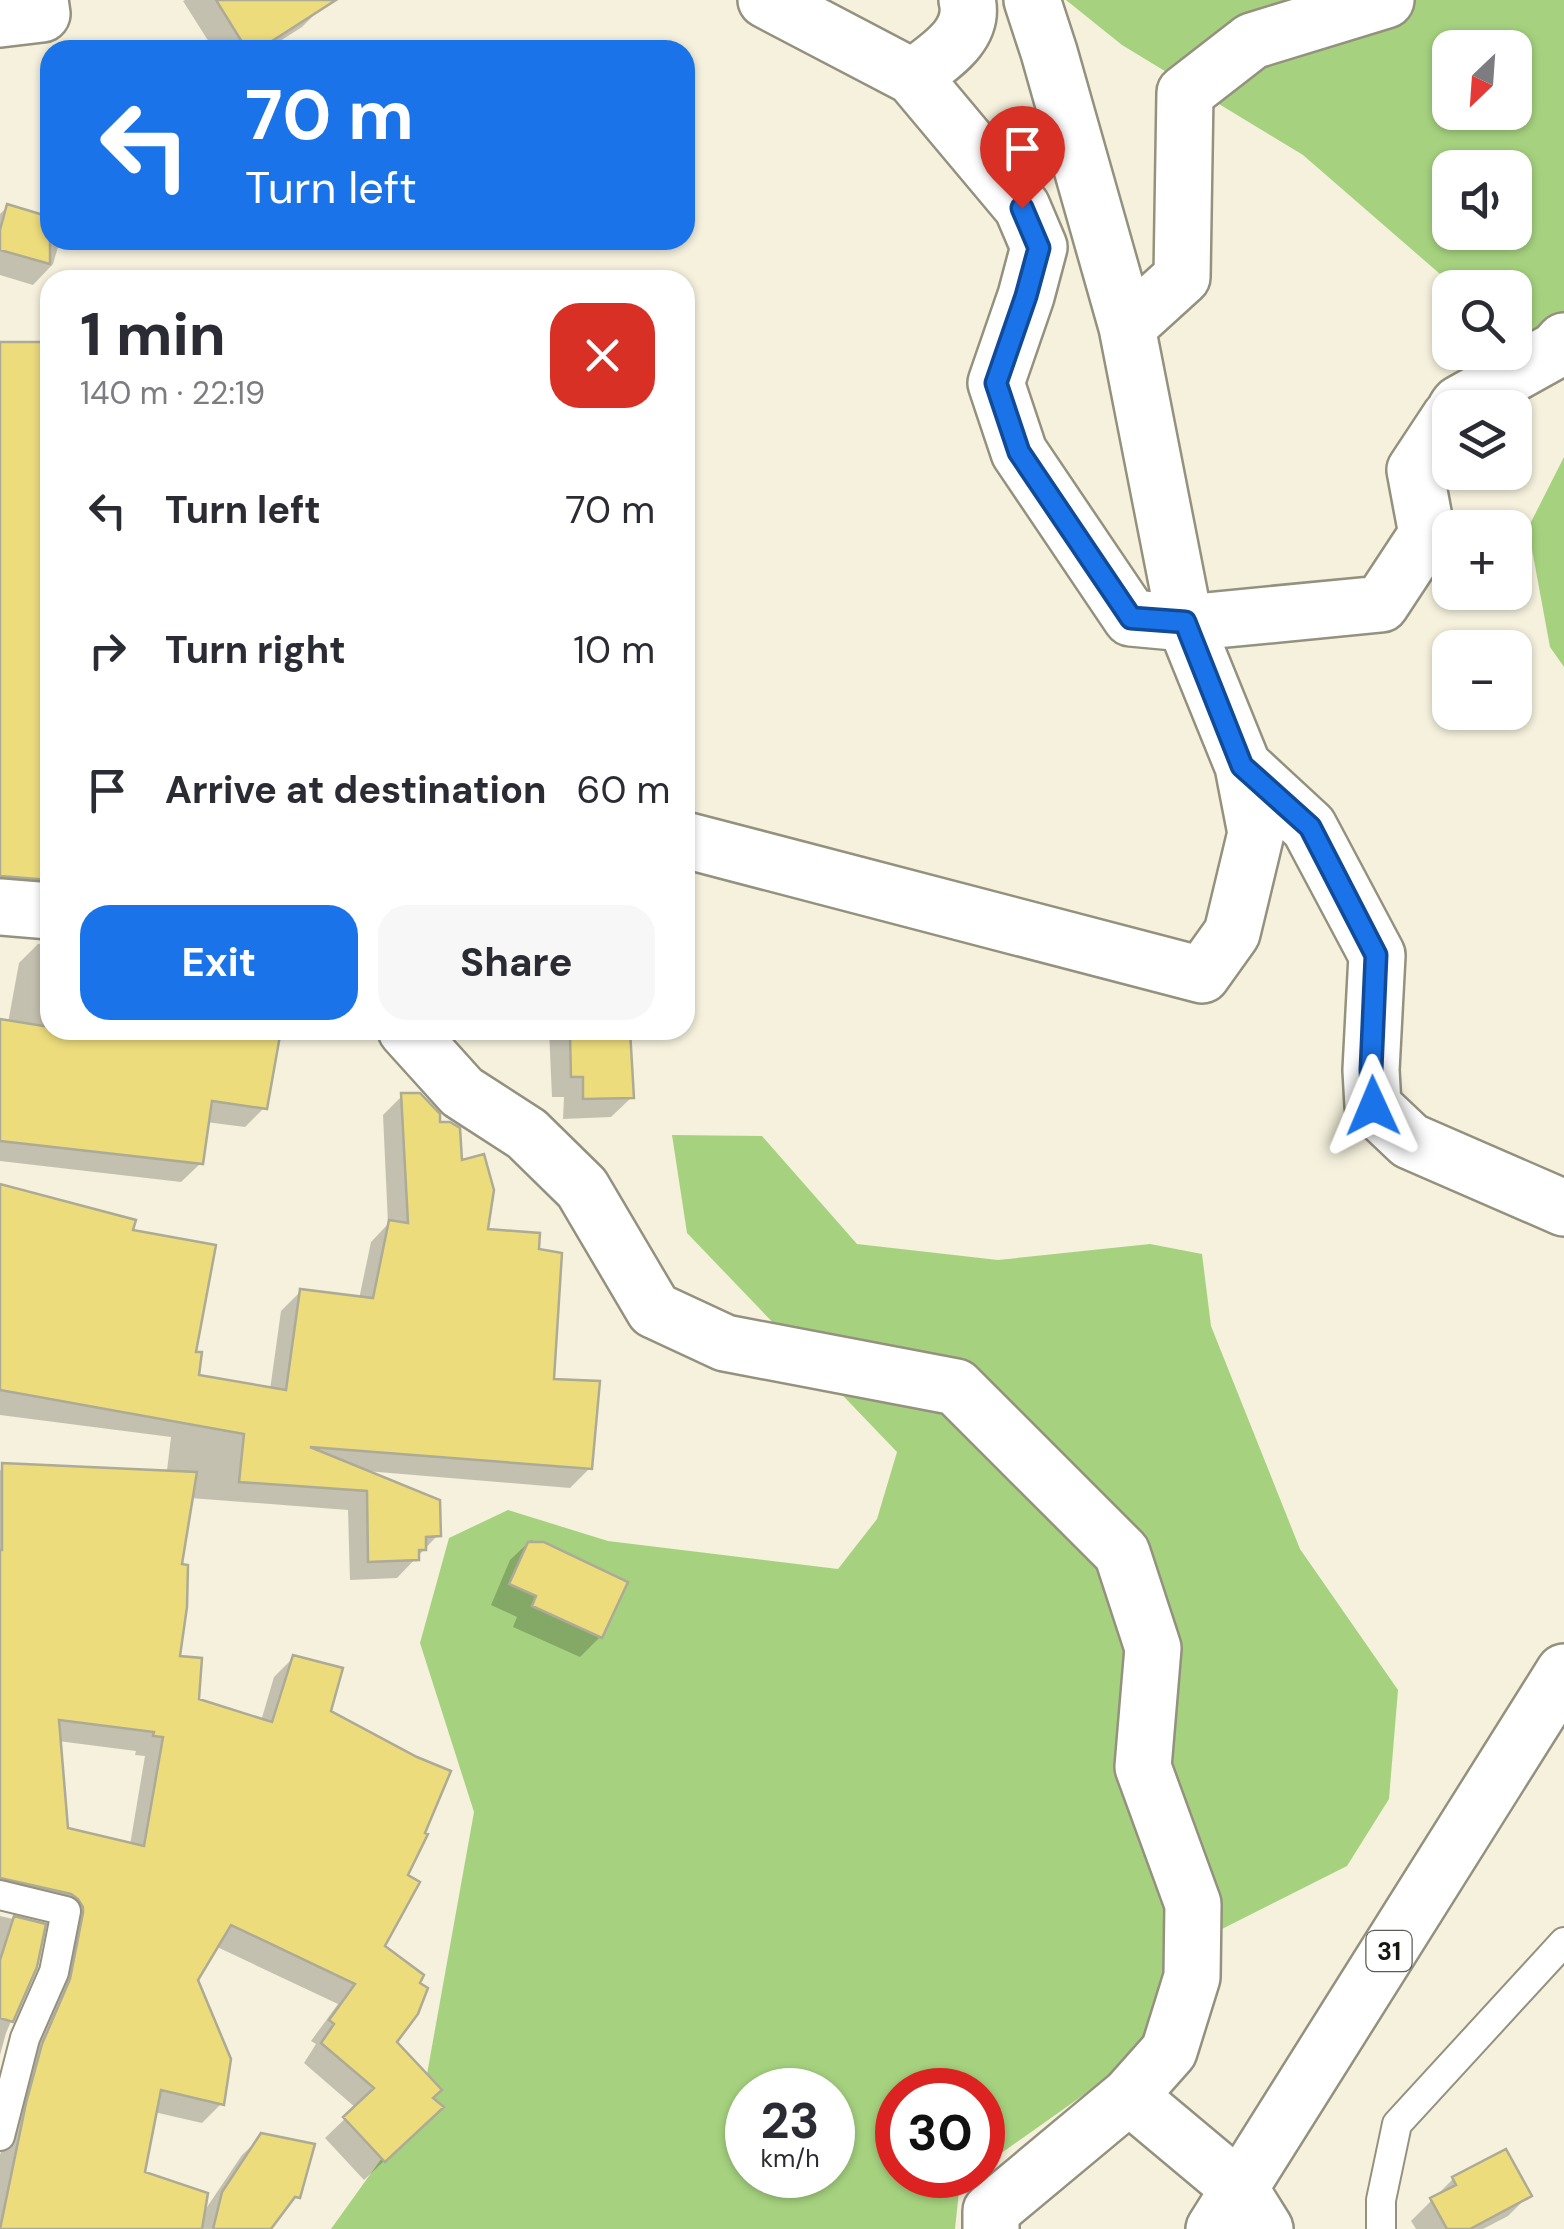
<!DOCTYPE html>
<meta charset="utf-8">
<style>
:root{--surface:#fff;--page:#f7f7f7;--text:#2b2b33;--muted:#7c7c81;--accent:#1a73e8}
body{margin:0;font-family:"DM Sans",sans-serif;background:var(--page);color:var(--text);height:100vh;display:flex;flex-direction:column;font-size:38px;white-space:nowrap}
*{box-sizing:border-box;margin:0}
p{font-size:32px;color:var(--muted)}
.icon{flex:none;width:55px;height:55px;fill:none;stroke:currentColor;stroke-width:2;stroke-linecap:round;stroke-linejoin:round}
.map{position:relative;flex:1;overflow:hidden}
.details{position:absolute;left:40px;top:270px;width:655px;height:770px;display:flex;flex-direction:column;background:var(--surface);border-radius:30px;box-shadow:0 2px 8px #0004}
.details>*{flex:none}
.top-card{position:absolute;left:40px;top:40px;width:655px;height:210px;border-radius:30px;box-shadow:0 2px 8px #0004;background:#1a73e8;color:#fff;overflow:hidden}
.needle{width:65px;rotate:205deg}
.controls{position:absolute;left:1432px;top:30px;display:grid;gap:20px}
.controls a{display:grid;place-items:center;width:100px;height:100px;border-radius:20px;background:var(--surface);box-shadow:0 2px 8px #0004;font-size:50px}
.speed{position:absolute;left:725px;top:2068px;display:flex;gap:20px;font-size:50px;font-weight:700;text-align:center}
.speed>*{display:grid;place-content:center;width:130px;height:130px;border-radius:50%;background:var(--surface);box-shadow:0 2px 8px #0004;line-height:1}
.speed small{font-size:25px;font-weight:400}
.speed .limit{border:15px solid #d22;background:#fff;color:#111}
.pin{position:absolute;display:grid;place-items:center;width:85px;height:85px;color:#fff;margin:-102px -42px;border-radius:50% 50% 50% 0;rotate:-45deg;box-shadow:0 0 10px #0007}
.pin .icon{rotate:45deg}
.me{position:absolute;width:110px;margin:-55px;rotate:359deg;stroke-linejoin:round;filter:drop-shadow(0 0 8px #0008)}
.turn{display:flex;align-items:center;gap:35px;height:210px;padding:0 40px;font-size:45px}
.turn .icon{width:130px;height:130px;stroke-width:2.5}
.turn b{display:block;font-size:70px;line-height:85px}
.round{display:grid;place-items:center;flex:none;width:105px;height:105px;border-radius:30px;background:var(--page)}
.overview{display:flex;align-items:center;justify-content:space-between;height:170px;padding:0 40px}
h1{font-size:60px;font-weight:700;line-height:75px}
.button{display:flex;gap:20px;margin-top:auto;padding:20px 40px}
.button a{flex:1;height:115px;border-radius:30px;background:var(--accent);color:#fff;font-size:40px;font-weight:700;line-height:115px;text-align:center}
.button a+a{background:var(--page);color:var(--text)}
ul{padding:0;list-style:none}
li{display:flex;align-items:center;gap:30px;height:140px;padding:0 40px}
li div{flex:1}
li b{display:block;font-size:38px}
li em{font-style:normal}
.map>svg:first-child{display:block}
.forest{fill:#a6d27f;fill-rule:evenodd}
.shadow{fill:#0003;fill-rule:evenodd}
.building{fill:#eddc7c;stroke:#adaa96;stroke-width:2.5;fill-rule:evenodd}
.lines{fill:none;stroke-linecap:round;stroke-linejoin:round}
.lane-casing{stroke:#94917e;stroke-width:32}
.street-casing{stroke:#94917e;stroke-width:60}
.primary-casing{stroke:#94917e;stroke-width:60}
.lane{stroke:#fff;stroke-width:28}
.street{stroke:#fff;stroke-width:55}
.primary{stroke:#fff;stroke-width:55}
.route-casing{stroke:#114b97;stroke-width:25}
.route{stroke:#1a73e8;stroke-width:18}
.labels{text-anchor:middle;dominant-baseline:central;stroke-width:8;stroke-linejoin:round;paint-order:stroke}
.shield{fill:#fff;stroke:#5d5c57;stroke-width:2.5}
.shield-label{font-size:25px;font-weight:bold;fill:#17160f}
</style>
<div class="map">
<svg width="1564" height="2229" viewBox="0 0 1564 2229">
<rect width="100%" height="100%" fill="#f5f1dd"/>
<path class="forest" d="M1066,0H1564V380L1515,339V288L1455,287L1303,155L1122,45ZM1450,48H1515V112H1450ZM1450,168H1515V232H1450Z
M1564,457V667L1550,647L1528,528Z
M672,1135L762,1136L857,1244L998,1260L1150,1244L1202,1254L1211,1326L1300,1549L1398,1690L1389,1799L1347,1866L1222,1929L1147,2050L983,2166L982,2090H898V2175H970L960,2182L955,2229H331L422,2102L474,1812L420,1643L449,1538L508,1510L608,1541L838,1569L877,1519L897,1452L687,1233ZM748,2090H832V2175H748Z"/>
<path class="shadow" d="M185,0H319L323,6L302,27L266,50H214L183,1Z
M8,206L50,219V240H60L53,264L33,285L0,275V214Z
M0,345L48,585H50V881L33,899L0,896Z
M50,943V1030L265,1107L245,1127L206,1122L201,1163L181,1182L0,1161V1021L8,1023L19,963L38,944Z
M475,1030H496L483,1040Z
M549,1030H627L632,1097L611,1117L563,1119L564,1097H552Z
M402,1096L438,1124L460,1163L485,1232L590,1468L570,1488L366,1471L438,1535L397,1578L350,1580L348,1510L190,1498L179,1567L178,1658L196,1701L261,1721L274,1677L293,1658L328,1713L405,1876L382,1946L394,2042L430,2098L421,2126L364,2180L325,2138L356,2108L304,2063L316,2044L311,2041L338,2004L215,1946L195,1979L221,2104L202,2123L154,2112L143,2173L201,2216L242,2155L262,2136L297,2196L268,2229H0V2155L64,1925L0,1900V1470L165,1487L171,1437L0,1415V1186L130,1232L193,1354L196,1377L270,1390L281,1311L300,1292L359,1299L371,1242L388,1224L383,1115ZM58,1741L136,1751L135,1755L145,1756L130,1845L66,1830Z
M531,1540L625,1584L600,1637L580,1657L513,1627L517,1617L491,1605L510,1560Z
M0,1916L43,1926L35,1966L6,2033L0,2055Z
M1453,2179L1529,2195L1508,2216L1483,2229H1416L1411,2221Z"/>
<path class="building" d="M216,0H336L258,50H247Z
M7,204L50,217V264L0,250V230Z
M0,342H48L50,636H47L50,718V880L0,876Z
M0,1019L50,1027V1030H281L267,1109L212,1101L203,1164L0,1141Z
M607,1030H630L634,1098L583,1099V1077H571L570,1036Z
M401,1093H420L440,1114V1122H450L460,1128L462,1160L484,1154L494,1190L488,1229L540,1233L539,1249L562,1253L554,1379L600,1381L592,1469L310,1447L440,1500L441,1536L426,1537V1550H419V1560L368,1562L367,1491L239,1482L244,1434L0,1390V1184L136,1220L133,1230L216,1245L196,1352H202L199,1375L286,1390L300,1289L373,1298L389,1220L408,1223Z
M2,1463L197,1472L182,1564L188,1565L187,1607L180,1656L202,1658L199,1699L272,1722L293,1655L343,1668L331,1711L417,1757L451,1771L425,1833L428,1834L408,1875L420,1882L385,1946L424,1975L420,1983L428,1988L418,2014L397,2042L442,2090L433,2098L444,2107L385,2162L343,2117L374,2088L321,2043L334,2024L329,2020L355,1984L231,1925L198,1980L231,2059L224,2105L161,2090L145,2172L208,2193L202,2229H0L26,2103L42,2044L70,1979L83,1913V1907L78,1899L71,1894L0,1878V1550H2ZM59,1720L154,1732L153,1736L163,1737L144,1846L68,1828Z
M528,1542H544L628,1582L602,1638L532,1606L536,1596L509,1584Z
M14,1916L46,1924L37,1967L13,2022L0,2018V1960Z
M261,2133L315,2144L300,2198L295,2197L271,2229H213L222,2192Z
M1506,2149L1532,2196L1470,2229H1447L1430,2198L1456,2185L1452,2177Z"/>
<g class="lines">
<defs>
<path id="lane" d="M0,1895L66,1911L54,1972L25,2038L0,2136
M1381,2229V2200L1397,2124L1564,1942"/>
<path id="street" d="M766,0L913,77C937,58 976,36 967,0
M0,19L42,14L40,0
M913,77L1022,207L1039,247L1026,296L996,383L1019,452L1131,618L1185,623L1381,604L1427,534L1415,470L1450,417
M1127,327L1182,277L1185,93L1252,41L1386,0
M1456,408L1459,404L1556,350L1564,341
M1243,766L1309,827L1377,955L1371,1070L1373,1106L1410,1141L1564,1208
M685,840L1202,975L1232,933L1256,833L1243,766L1185,623L1127,327L1049,52L1032,0
M0,907L50,911
M406,1030L462,1092L527,1134L582,1188L654,1310L725,1343L956,1387L1122,1553L1153,1648L1143,1767L1193,1904L1192,1977L1169,2051L1129,2096
M991,2229V2211L1129,2096L1240,2189L1265,2229"/>
<path id="primary" d="M1214,2229L1564,1672"/>
</defs>
<use href="#lane" class="lane-casing"/>
<use href="#street" class="street-casing"/>
<use href="#primary" class="primary-casing"/>
<use href="#lane" class="lane"/>
<use href="#street" class="street"/>
<use href="#primary" class="primary"/>
</g>
<g class="lines">
<defs>
<path id="route" d="M1022,208L1039,248L1026,296L996,383L1019,452L1131,618L1185,622L1242,766L1310,827L1376,955L1371,1070L1373,1106"/>
</defs>
<use href="#route" class="route-casing"/>
<use href="#route" class="route"/>
</g>
<g class="labels">
<rect class="shield" x="1366.5" y="1931" width="45" height="40" rx="8"/>
<g class="shield-label">
<text x="1389" y="1951">31</text>
</g>
</g>
</svg>
<div class="controls">
<a><svg class="needle" viewBox="-14 -14 28 28"><path d="M0-13l5 13h-10z" fill="#e53935"/><path d="M0 13l5-13h-10z" fill="#7c7c81"/></svg></a>
<a><svg class="icon" aria-label="sound" viewBox="0 0 24 24"><path d="M4 9h4l5-4v14l-5-4H4zM17 9q2 3 0 6"/></svg></a>
<a><svg class="icon" aria-label="search" viewBox="0 0 24 24"><circle cx="10" cy="10" r="6"/><path d="M15 15l6 6"/></svg></a>
<a><svg class="icon" aria-label="layers" viewBox="0 0 24 24"><path d="M12 4l9 5-9 5-9-5zM3 14l9 5 9-5"/></svg></a>
<a>+</a>
<a>−</a>
</div>
<div class="speed"><div>23<small>km/h</small></div><div class="limit">30</div></div>
<div class="pin" style="left:1022px;top:208px;background:#d93025"><svg class="icon" aria-label="arrive" viewBox="0 0 24 24"><path d="M6 21V4h12l-3 4 3 4H6"/></svg></div>
<svg class="me" style="left:1373px;top:1106px" viewBox="-20 -20 40 40"><path d="M0-17L14 15 0 8-14 15z" fill="#1a73e8" stroke="#fff" stroke-width="4"/></svg>
<div class="top-card">
<div class="turn"><svg class="icon" aria-label="left" viewBox="0 0 24 24"><path d="M17 20v-9H6M10 6l-5 5 5 5"/></svg><div><b>70 m</b>Turn left</div></div>
</div>
<section class="details">
<div class="overview"><div><h1>1 min</h1><p>140 m · 22:19</p></div><a class="round" style="background:#d93025;color:#fff"><svg class="icon" aria-label="close" viewBox="0 0 24 24"><path d="M6 6l12 12M18 6L6 18"/></svg></a></div>
<ul>
<li><svg class="icon" aria-label="left" viewBox="0 0 24 24"><path d="M17 20v-9H6M10 6l-5 5 5 5"/></svg><div><b>Turn left</b></div><em>70 m</em></li>
<li><svg class="icon" aria-label="right" viewBox="0 0 24 24"><path d="M7 20v-9h11M14 6l5 5-5 5"/></svg><div><b>Turn right</b></div><em>10 m</em></li>
<li><svg class="icon" aria-label="arrive" viewBox="0 0 24 24"><path d="M6 21V4h12l-3 4 3 4H6"/></svg><div><b>Arrive at destination</b></div><em>60 m</em></li>
</ul>
<div class="button"><a>Exit</a><a>Share</a></div>
</section>
</div>
